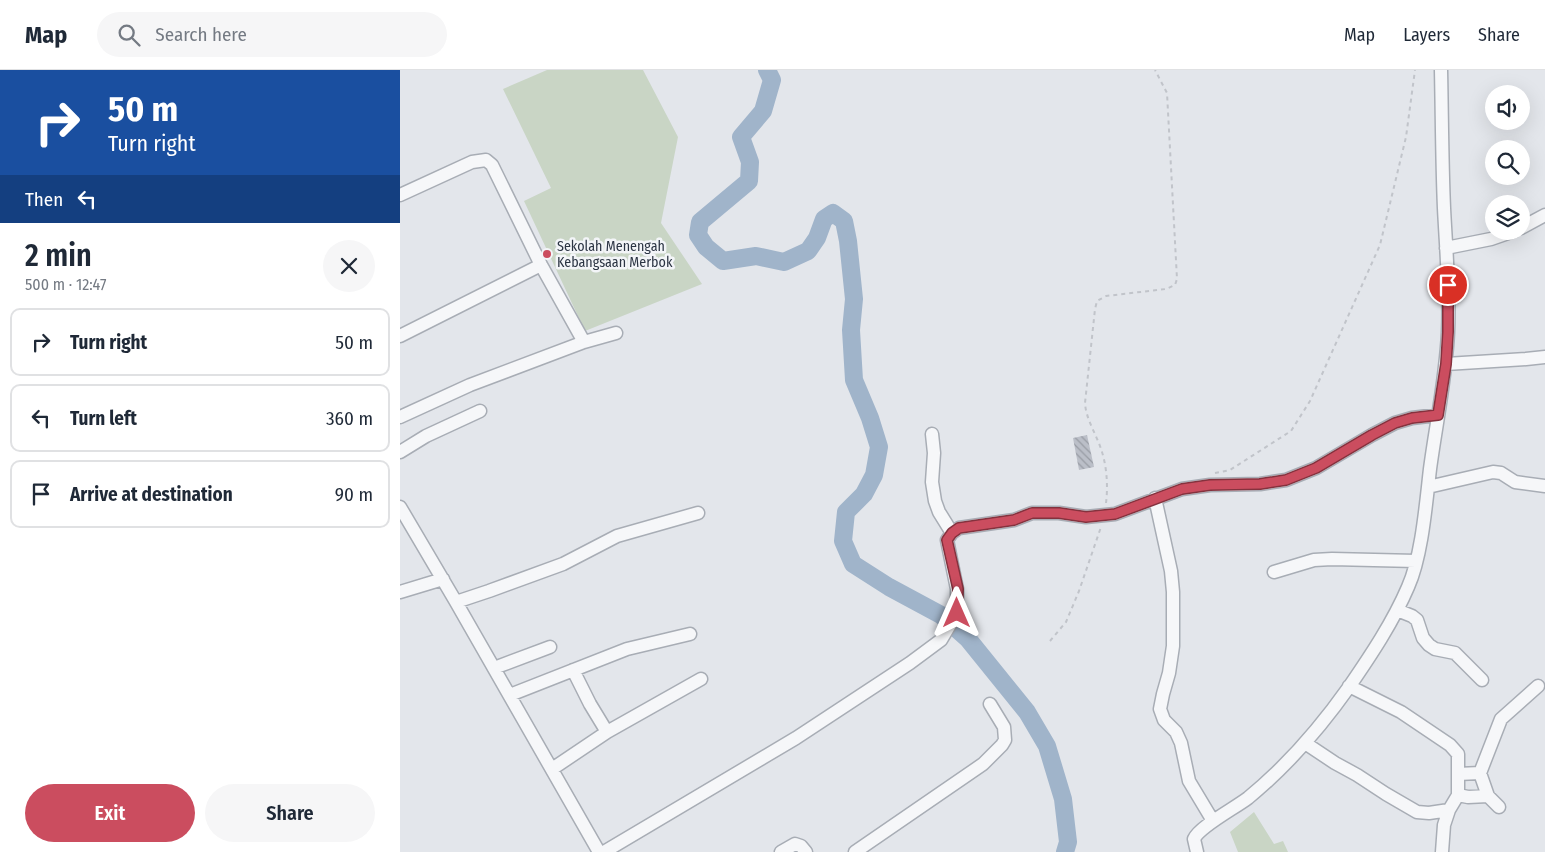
<!DOCTYPE html>
<meta charset="utf-8">
<style>
:root{--surface:#fff;--page:#f6f6f7;--text:#1f2937;--muted:#747a83;--line:#e0e1e3;--accent:#cb4d5f}
body{margin:0;font-family:"Fira Sans Condensed",sans-serif;background:var(--page);color:var(--text);height:100vh;display:flex;flex-direction:column;font-size:19px;white-space:nowrap}
*{box-sizing:border-box;margin:0}
p{font-size:16px;color:var(--muted)}
.icon{flex:none;width:28px;height:28px;fill:none;stroke:currentColor;stroke-width:2;stroke-linecap:round;stroke-linejoin:round}
.map{position:relative;flex:1;overflow:hidden}
.side{display:flex;flex-direction:column;background:var(--surface);width:400px}
.side>*{flex:none}
.hud{background:#1a4fa0;color:#fff;overflow:hidden}
.tools{position:absolute;left:1085px;top:15px;display:grid;gap:10px}
.tools a{display:grid;place-items:center;width:45px;height:45px;border-radius:50%;background:var(--surface);box-shadow:0 5px 20px #0002;font-size:25px}
.pin{position:absolute;display:grid;place-items:center;width:42px;height:42px;color:#fff;margin:-21px;border:2px solid #fff;border-radius:50%;box-shadow:0 1px 5px #0007}
.me{position:absolute;width:55px;margin:-28px;rotate:0deg;stroke-linejoin:round;filter:drop-shadow(0 0 4px #0008)}
.turn{display:flex;align-items:center;gap:18px;height:105px;padding:0 25px;font-size:22px}
.turn .icon{width:65px;height:65px;stroke-width:2.5}
.turn b{display:block;font-size:35px;line-height:42px}
.then{display:flex;align-items:center;height:48px;padding:0 25px;background:#0003;gap:10px;font-size:19px}
.round{display:grid;place-items:center;flex:none;width:52px;height:52px;border-radius:26px;background:var(--page)}
.headline{display:flex;align-items:center;justify-content:space-between;height:85px;padding:0 25px}
h1{font-size:30px;font-weight:600;line-height:38px}
.action{display:flex;gap:10px;margin-top:auto;padding:10px 25px}
.action a{flex:1;height:58px;border-radius:30px;background:var(--accent);color:#fff;font-size:20px;font-weight:600;line-height:58px;text-align:center}
.action a+a{background:var(--page);color:var(--text)}
ul{padding:0;list-style:none}
li{display:flex;align-items:center;gap:15px;height:68px;margin:0 10px 8px;padding:0 15px;border:2px solid var(--line);border-radius:10px}
li div{flex:1}
li b{display:block;font-size:19px}
li em{font-style:normal}
header{display:flex;align-items:center;gap:30px;box-sizing:border-box;height:70px;padding:0 25px;background:var(--surface);border-bottom:1px solid var(--line)}
header strong{font-size:24px}
nav{display:flex;gap:28px;margin-inline-start:auto;font-size:18px}
.search{width:350px;height:45px;background:var(--page);display:flex;align-items:center;gap:12px;box-sizing:border-box;padding:0 18px;border-radius:28px;color:var(--muted);font-size:19px}
main{display:flex;flex:1;min-height:0}
.map>svg:first-child{display:block}
.pitch{fill:#c9d5c5}
.lines{fill:none;stroke-linecap:round;stroke-linejoin:round}
.river{stroke:#a0b4ca;stroke-width:18}
.building{fill:url(#building-back-hatch)}
.minor-casing{stroke:#a8adb5;stroke-width:15}
.path{stroke:#c1c4ca;stroke-width:2;stroke-dasharray:4 4;stroke-linecap:butt}
.minor{stroke:#f6f7f9;stroke-width:12}
.route-casing{stroke:#84323e;stroke-width:12}
.route{stroke:#cb4d5f;stroke-width:9}
.poi-dot{fill:#cb4d5f;stroke:#f3f5f8;stroke-width:2}
.labels{text-anchor:middle;dominant-baseline:central;stroke-width:5;stroke-linejoin:round;paint-order:stroke}
.poi-label{font-size:14px;fill:#2b3443;stroke:#f3f5f8;text-anchor:start}
</style>
<header>
<strong>Map</strong>
<div class="search"><svg class="icon" aria-label="search" viewBox="0 0 24 24"><circle cx="10" cy="10" r="6"/><path d="M15 15l6 6"/></svg>Search here</div>
<nav><a>Map</a><a>Layers</a><a>Share</a></nav>
</header>
<main>
<section class="side">
<div class="hud">
<div class="turn"><svg class="icon" aria-label="right" viewBox="0 0 24 24"><path d="M7 20v-9h11M14 6l5 5-5 5"/></svg><div><b>50 m</b>Turn right</div></div>
<div class="then">Then<svg class="icon" aria-label="left" viewBox="0 0 24 24"><path d="M17 20v-9H6M10 6l-5 5 5 5"/></svg></div>
</div>
<div class="headline"><div><h1>2 min</h1><p>500 m · 12:47</p></div><a class="round"><svg class="icon" aria-label="close" viewBox="0 0 24 24"><path d="M6 6l12 12M18 6L6 18"/></svg></a></div>
<ul>
<li><svg class="icon" aria-label="right" viewBox="0 0 24 24"><path d="M7 20v-9h11M14 6l5 5-5 5"/></svg><div><b>Turn right</b></div><em>50 m</em></li>
<li><svg class="icon" aria-label="left" viewBox="0 0 24 24"><path d="M17 20v-9H6M10 6l-5 5 5 5"/></svg><div><b>Turn left</b></div><em>360 m</em></li>
<li><svg class="icon" aria-label="arrive" viewBox="0 0 24 24"><path d="M6 21V4h12l-3 4 3 4H6"/></svg><div><b>Arrive at destination</b></div><em>90 m</em></li>
</ul>
<div class="action"><a>Exit</a><a>Share</a></div>
</section>
<div class="map">
<svg width="1145" height="782" viewBox="0 0 1145 782">
<defs>
<pattern id="building-back-hatch" width="6" height="6" patternUnits="userSpaceOnUse" patternTransform="scale(1.25)"><rect width="6" height="6" fill="#bbbfc8"/><path d="M-1 5l2 2M0 0l6 6M5-1l2 2" fill="none" stroke="#989ca4"/></pattern>
</defs>
<rect width="100%" height="100%" fill="#e3e6eb"/>
<path class="pitch" d="M147,0H243L278,67L261,153L302,214L185,261L124,131L151,118L103,19Z
M854,742L874,774L883,771L888,782H838L830,762Z"/>
<g class="lines">
<path class="river" d="M367,0L372,10L363,41L341,67L350,92L349,111L300,152L298,165L306,177L323,191L356,186L384,192L408,181L417,168L424,149L433,143L444,151L448,171L454,229L451,260L454,310L470,348L479,377L474,405L464,424L446,442L443,471L453,494L489,517L541,545L568,569L627,642L647,676L663,729L668,772L665,782"/>
</g>
<path class="building" d="M687,365L694,397L679,400L673,368Z"/>
<g class="lines">
<defs>
<path id="minor" d="M0,125L72,92L86,90L92,95L141,195L184,272
M1121,158L1145,145
M1046,178L1091,169L1114,161
M0,266L141,195
M1046,294L1126,289L1145,287
M0,347L70,315L184,272L216,263
M532,364L534,383L532,412L535,431L539,442L552,463
M0,382L26,366L80,341
M1028,417L1093,402L1101,403L1115,412L1145,416
M755,428L771,501L773,522V576L769,603L763,624L760,639L764,650L776,662L781,673L789,711L813,751
M0,437L56,532L199,782
M874,502L914,490L932,489L1016,491
M0,522L43,509
M56,532L89,521L163,494L217,466L298,443
M997,540L1012,546L1017,550L1023,568L1029,575L1035,579L1055,583L1082,610
M94,598L150,577
M949,616L1001,642L1050,675L1058,684V725L1049,740L1044,755L1042,782
M110,625L227,579L290,564
M207,662L301,609
M905,673L935,693L957,705L986,724L1017,742L1029,743L1049,740
M152,699L207,662L190,634L173,600
M1080,703L1101,649L1138,616
M1058,704L1080,703L1088,726
M1058,725L1068,727L1088,726L1099,737
M204,782L396,668L510,593L541,570L557,543V519L547,470L552,463L559,458L614,450L632,443H659L686,447L715,444L782,419L810,415L860,414L886,410L916,398L972,365L995,353L1012,348L1037,345
M381,782L395,774L401,776L406,782
M455,782L583,694L602,675L605,670L604,657L590,634
M797,782L794,769C799,757 835,738 848,728C887,696 920,658 949,617C971,585 993,552 1008,517C1022,486 1026,433 1030,399C1036,354 1046,308 1048,262C1050,221 1046,179 1044,138C1042,92 1042,46 1041,0"/>
</defs>
<use href="#minor" class="minor-casing"/>
<path class="path" d="M815,403L830,400L891,361L910,331L980,175L1006,67L1015,0
M706,433C708,417 707,398 702,382C697,365 686,350 685,333L695,239L697,231L706,226L766,219L775,215L777,209L767,23L755,0
M650,571L666,552L679,521L701,457"/>
<use href="#minor" class="minor"/>
</g>
<g class="lines">
<defs>
<path id="route" d="M557,543L558,519L547,470L552,463L559,458L614,450L632,443H659L686,447L715,444L782,419L810,415L860,414L886,410L916,398L972,365L995,353L1012,348L1038,345L1046,294L1048,262V215"/>
</defs>
<use href="#route" class="route-casing"/>
<use href="#route" class="route"/>
</g>
<circle class="poi-dot" cx="147" cy="184" r="5"/>
<g class="labels">
<g class="poi-label">
<text x="157" y="176">Sekolah Menengah<tspan x="157" dy="16">Kebangsaan Merbok</tspan></text>
</g>
</g>
</svg>
<div class="tools">
<a><svg class="icon" aria-label="sound" viewBox="0 0 24 24"><path d="M4 9h4l5-4v14l-5-4H4zM17 9q2 3 0 6"/></svg></a>
<a><svg class="icon" aria-label="search" viewBox="0 0 24 24"><circle cx="10" cy="10" r="6"/><path d="M15 15l6 6"/></svg></a>
<a><svg class="icon" aria-label="layers" viewBox="0 0 24 24"><path d="M12 4l9 5-9 5-9-5zM3 14l9 5 9-5"/></svg></a>
</div>
<div class="pin" style="left:1048px;top:215px;background:#d93025"><svg class="icon" aria-label="arrive" viewBox="0 0 24 24"><path d="M6 21V4h12l-3 4 3 4H6"/></svg></div>
<svg class="me" style="left:557px;top:543px" viewBox="-20 -20 40 40"><path d="M0-17L14 15 0 8-14 15z" fill="#cb4d5f" stroke="#fff" stroke-width="4"/></svg>
</div>
</main>
